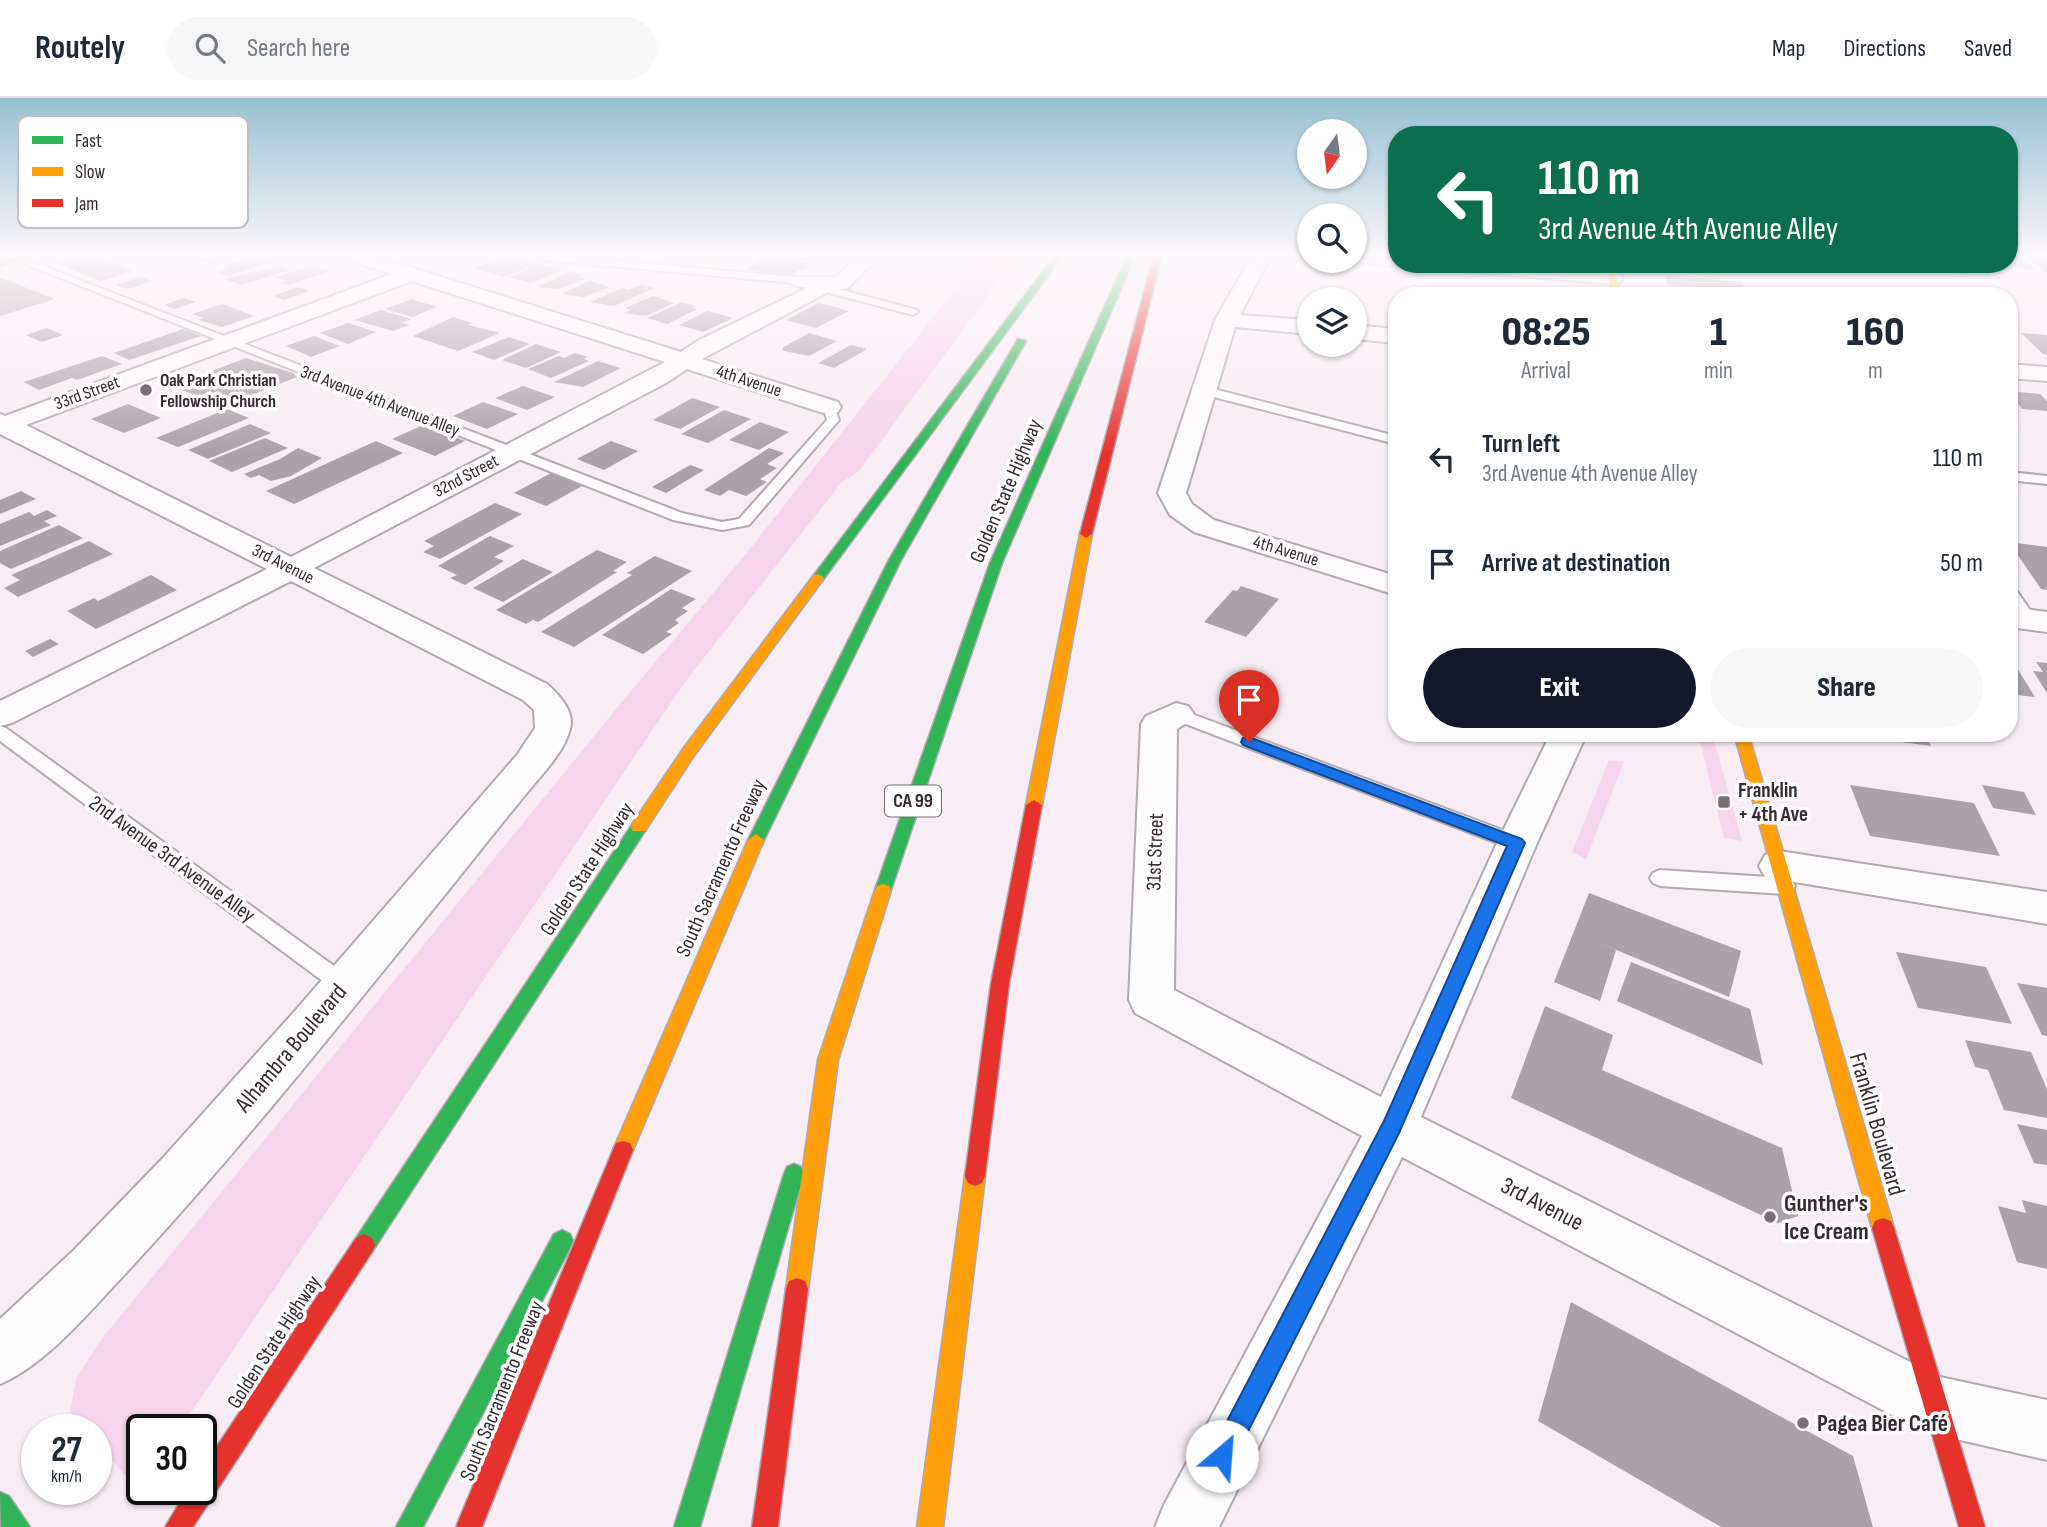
<!DOCTYPE html>
<meta charset="utf-8">
<style>
:root{--surface:#fff;--page:#f6f6f7;--text:#1f2937;--muted:#747a83;--line:#e0e1e3;--accent:#111827}
body{margin:0;font-family:"Sofia Sans Condensed",sans-serif;background:var(--page);color:var(--text);height:100vh;display:flex;flex-direction:column;font-size:26px;white-space:nowrap}
*{box-sizing:border-box;margin:0}
p{font-size:23px;color:var(--muted)}
.icon{flex:none;width:38px;height:38px;fill:none;stroke:currentColor;stroke-width:2;stroke-linecap:round;stroke-linejoin:round}
.map{position:relative;flex:1;overflow:hidden}
.side{position:absolute;left:1388px;top:189px;width:630px;height:455px;display:flex;flex-direction:column;background:var(--surface);border-radius:28px;box-shadow:0 2px 5px #0004}
.side>*{flex:none}
.banner{position:absolute;left:1388px;top:28px;width:630px;height:147px;border-radius:28px;box-shadow:0 2px 5px #0004;background:#0b6e4f;color:#fff;overflow:hidden}
.needle{width:46px;rotate:194deg}
.fabs{position:absolute;left:1297px;top:21px;display:grid;gap:14px}
.fabs a{display:grid;place-items:center;width:70px;height:70px;border-radius:50%;background:var(--surface);box-shadow:0 2px 5px #0004;font-size:35px}
.speed{position:absolute;left:21px;top:1316px;display:flex;gap:14px;font-size:35px;font-weight:700;text-align:center}
.speed>*{display:grid;place-content:center;width:91px;height:91px;border-radius:50%;background:var(--surface);box-shadow:0 2px 5px #0004;line-height:1}
.speed small{font-size:18px;font-weight:400}
.speed .limit{border:4px solid #111;border-radius:10px;background:#fff;color:#111}
.pin{position:absolute;display:grid;place-items:center;width:60px;height:60px;color:#fff;margin:-72px -30px;border-radius:50% 50% 50% 0;rotate:-45deg;box-shadow:0 0 7px #0007}
.pin .icon{rotate:45deg}
.me{position:absolute;width:77px;margin:-38px;rotate:27deg;stroke-linejoin:round;filter:drop-shadow(0 0 5px #0008)}
.turn{display:flex;align-items:center;gap:24px;height:147px;padding:0 35px;font-size:32px}
.turn .icon{width:91px;height:91px;stroke-width:2.5}
.turn b{display:block;font-size:49px;line-height:60px}
.eta{display:flex;justify-content:space-evenly;align-items:center;height:119px;text-align:center}
.eta b{font-size:42px;font-weight:800;line-height:49px}
.action{display:flex;gap:14px;margin-top:auto;padding:14px 35px}
.action a{flex:1;height:80px;border-radius:42px;background:var(--accent);color:#fff;font-size:28px;font-weight:800;line-height:80px;text-align:center}
.action a+a{background:var(--page);color:var(--text)}
ul{padding:0;list-style:none}
li{display:flex;align-items:center;gap:21px;height:105px;padding:0 35px}
li div{flex:1}
li b{display:block;font-size:26px}
li em{font-style:normal}
header{display:flex;align-items:center;gap:42px;box-sizing:border-box;height:98px;padding:0 35px;background:var(--surface);border-bottom:2px solid var(--line)}
header strong{font-size:33px}
nav{display:flex;gap:38px;margin-inline-start:auto;font-size:24px}
.search{width:490px;height:63px;background:var(--page);display:flex;align-items:center;gap:18px;box-sizing:border-box;padding:0 24px;border-radius:38px;color:var(--muted);font-size:26px}
.map>svg:first-child{display:block}
.green{fill:#f6d4eb}
.building{fill:#aba1a8}
.lines{fill:none;stroke-linecap:round;stroke-linejoin:round}
.lane-casing{stroke:#b2a8af;stroke-width:4}
.street-casing{stroke:#b2a8af;stroke-width:4}
.fast-casing{stroke:#b2a8af;stroke-width:3}
.slow-casing{stroke:#b2a8af;stroke-width:3}
.jam-casing{stroke:#b2a8af;stroke-width:3}
.lane{fill:#fefcfd;fill-rule:evenodd}
.street{fill:#fefcfd;fill-rule:evenodd}
.fast{fill:#30b455;fill-rule:evenodd}
.slow{fill:#ff9f0a;fill-rule:evenodd}
.jam{fill:#e5322d;fill-rule:evenodd}
.route{fill:#1a73e8;stroke:#114b97;stroke-width:2}
.poi-dot{fill:#7b6f77;stroke:#fff;stroke-width:2.5}
.labels{text-anchor:middle;dominant-baseline:central;stroke-width:7;stroke-linejoin:round;paint-order:stroke}
.far-poi-label{font-size:18px;font-weight:bold;fill:#372b33;stroke:#fff;text-anchor:start}
.far-street-label{font-size:18px;fill:#372b33;stroke:#fff}
.shield{fill:#fff;stroke:#736b70;stroke-width:2}
.shield-label{font-size:19px;font-weight:bold;fill:#372b33}
.street-label{font-size:21px;fill:#372b33;stroke:#fff}
.poi-label{font-size:21px;font-weight:bold;fill:#372b33;stroke:#fff;text-anchor:start}
.near-street-label{font-size:24px;fill:#372b33;stroke:#fff}
.near-poi-label{font-size:24px;font-weight:bold;fill:#372b33;stroke:#fff;text-anchor:start}
.key{fill:#fff;stroke:#c3bfc2;stroke-width:2}
.key-label{font-size:19px;fill:#372b33}
</style>
<header>
<strong>Routely</strong>
<div class="search"><svg class="icon" aria-label="search" viewBox="0 0 24 24"><circle cx="10" cy="10" r="6"/><path d="M15 15l6 6"/></svg>Search here</div>
<nav><a>Map</a><a>Directions</a><a>Saved</a></nav>
</header>
<div class="map">
<svg width="2047" height="1429" viewBox="0 0 2047 1429">
<rect width="100%" height="100%" fill="#f8edf4"/>
<path class="green" d="M983,156H1019L859,373L841,385L685,584L179,1332H142V1388L139,1393L96,1344V1332H85L70,1314L76,1281L100,1243L626,599L749,452Z
M1698,635H1712L1742,743L1724,740Z
M1609,662L1624,664L1586,761L1572,754Z"/>
<path class="building" d="M89,156L122,169L133,173L120,177L109,173L119,178L100,183L56,165Z
M216,156H248L209,166L197,162Z
M261,156L285,160L229,178L217,174L229,170L223,168Z
M788,156H837L829,164L783,160Z
M2026,157L2047,159V175L2045,174Z
M506,158L538,166L503,179L474,170Z
M2009,159L2022,160L2035,172L1988,166H2009Z
M760,160L806,164L811,166L804,172H798L793,177L747,172Z
M541,166L563,172L531,185L509,179Z
M1940,166H1974L1980,173L1966,172L1971,177L1948,175Z
M280,168L289,172L242,187L224,181Z
M311,168L329,173L289,187L282,185L287,183L276,179Z
M570,173L584,177L579,179L585,181L559,191L538,189Z
M1664,177L1742,184L1747,193L1668,187Z
M140,179L152,183L128,191L116,187Z
M0,180H2L55,201L0,218Z
M589,183L610,189L584,199L562,196Z
M641,187L654,190L614,208L590,204L622,190L629,192Z
M297,189L309,193L285,202L273,198Z
M653,198L674,205L646,218L623,215L631,212L625,210Z
M184,200L195,204L175,211L164,207Z
M411,201L437,209L412,219L385,211Z
M682,204L695,208L691,210L697,211L667,226L647,220Z
M819,205L849,213L816,230L786,222Z
M222,206L254,218L222,229L198,222L203,220L192,216Z
M381,212L411,221L402,225L410,227L393,233L354,222Z
M708,213L733,220L703,234L679,227Z
M453,219L472,225L468,227L500,235L458,253L413,238Z
M348,225L376,234L348,246L320,235Z
M47,230L63,237L42,244L26,237Z
M183,231L201,238L129,262L114,255Z
M809,235L837,243L809,258L784,253L782,250Z
M2021,235L2047,237V257L2043,256Z
M314,238L340,248L311,259L286,248Z
M509,239L530,246L494,262L472,254Z
M536,246L561,254L526,270L502,262Z
M851,247L867,251L834,270L818,265Z
M575,255L588,259L584,261L589,263L551,280L528,271L559,258L564,260Z
M102,258L122,266L77,282L72,280L39,292L24,284Z
M246,260L293,275L297,279L229,306L220,303L214,305L182,292L187,291L177,286Z
M598,263L621,270L583,289L554,284Z
M523,288L555,299L527,312L495,300Z
M2009,293L2040,296L2047,303V313L2022,311Z
M692,300L720,309L680,331L653,322Z
M483,304L518,316L487,331L453,318Z
M128,306L161,320L124,335L91,321Z
M227,311L249,320L178,349L156,340Z
M724,312L751,321L708,345L681,336Z
M760,324L789,334L759,352L729,342Z
M250,326L271,335L208,361L188,352Z
M423,327L465,343L435,358L392,341Z
M265,340L288,350L232,374L209,363Z
M376,343L403,355L294,406L266,393Z
M611,343L638,353L604,372L577,361Z
M298,350L322,360L291,378L271,383L259,377L251,380L244,376L280,361Z
M769,350L784,355L767,366L777,370L760,381L767,384L746,398L729,392L720,398L704,392Z
M690,367L704,372L666,395L652,389Z
M551,375L584,387L546,408L514,395Z
M21,393L36,401L0,416V402Z
M495,405L522,416L440,461L423,454L434,448L424,443Z
M47,412L57,418L44,423L51,427L0,448V426L29,414L34,418Z
M59,427L83,440L11,471L0,465V453Z
M490,438L514,448L494,459L504,463L465,487L450,480L457,477L438,468Z
M89,443L113,456L18,499L4,490L20,482L11,477Z
M2009,444L2047,449V492L2041,491Z
M597,452L627,464L613,473L617,474L538,524L533,522L526,526L496,512Z
M655,458L692,473L574,549L541,534L632,477L627,475Z
M523,461L553,474L503,504L473,490Z
M151,477L177,492L96,531L67,513L94,500L98,503Z
M1241,488L1279,501L1246,539L1204,524L1233,492L1237,493Z
M671,491L696,501L682,510L688,513L675,522L679,525L666,534L672,536L643,556L602,537Z
M50,541L59,546L33,559L25,553Z
M2009,557L2035,599L2009,596Z
M2036,564L2047,565V595L2033,573L2043,574Z
M1850,635H1925L1931,648L1850,637Z
M1850,687L1974,705L2000,758L1870,738Z
M1982,687L2024,694L2036,717L1993,710Z
M1589,795L1741,853L1729,899L1595,843L1616,852L1600,903L1554,884Z
M1896,854L1986,869L2012,926L1918,910Z
M1631,864L1750,911L1763,967L1617,903Z
M2017,885L2047,890V938L2042,937Z
M1545,908L1613,937L1602,972L1782,1050L1798,1118L1778,1125L1511,1000Z
M1965,942L2031,954L2047,991V1020L2004,1012L1988,972L1975,969Z
M2017,1026L2047,1032V1067L2034,1065Z
M2022,1102L2047,1108V1171L2017,1164L1998,1108L2026,1115Z
M1571,1204L1853,1358L1873,1429H1721L1538,1323Z"/>
<g class="lines">
<defs>
<path id="lane" d="M0,156H12L682,415L722,424L739,421L827,322L823,309L825,306H833L839,322L749,427L722,432L673,422Z
M506,156H541L794,179L799,182L794,185L511,159Z
M823,187L917,212L918,214L913,217L819,192L818,190Z
M1206,289L1396,338V346L1202,296L1200,293Z
M2009,374L2047,378V386L2009,382Z
M2009,487L2014,489L2036,521L2034,524H2022C2013,511 2009,504 2009,487Z
M1176,610L1524,740L1527,745L1524,750L1517,752L1510,750L1170,620L1167,616Z
M0,628L6,630L352,881L355,887L352,893L344,896L336,893L0,643Z
M1660,772L1785,780L1792,783L1795,788L1792,793L1785,796L1660,788L1653,785L1650,780L1653,775Z"/>
<path id="street" d="M339,156H368L681,254L699,242L807,190L793,187L790,183L793,179H836L860,156H881L848,190L832,192L702,261L838,304L841,309L838,314L829,316L820,314L687,271L666,285L314,470L547,586C559,597 575,613 570,631C564,655 541,677 526,696C502,725 479,754 456,783C349,915 242,1050 126,1175C91,1212 46,1267 0,1286V1221L74,1152L162,1061L294,914L517,657L535,630L534,612L523,602L291,483L12,625L0,628V603L267,471L0,336V316L5,318L392,176L342,160ZM412,183L665,264L291,459L26,327Z
M1253,156H1281L1278,160L1269,162L1240,217L1309,222V236L1235,229L1186,395L1192,406L1214,422L1396,478V497L1194,434L1170,417L1158,395L1215,222Z
M1354,156H1396V166H1403L1396,168L1349,163H1354Z
M1438,166H1522L1613,174L1620,176L1623,180L1620,184L1613,186L1448,172Z
M1354,227L1396,231V245L1354,241Z
M2009,266L2047,269V283L2009,280Z
M2009,509L2047,514V534L2009,529Z
M1176,605L1188,608L1194,616L1188,624L1177,631L1174,892L1381,999L1497,745L1551,635H1587L1537,745L1421,1019L1940,1279L2047,1302V1362L1934,1336L1913,1328L1402,1059L1219,1429H1155L1164,1407L1362,1038L1135,915L1129,902L1141,626L1146,618Z
M1779,753L2047,794V826L1765,779L1759,768L1765,757Z"/>
<path id="fast" d="M26,156H38L0,168V163Z
M1056,156H1064L822,483H814V477Z
M1128,156H1136L1002,465L891,792L889,796H877L875,792L990,465Z
M1018,241L1026,243L901,462L764,742L762,746H750L748,742L889,462Z
M639,723L647,729L645,733L372,1154L364,1158L356,1154L353,1147L356,1140L633,725Z
M794,1066L801,1069L804,1076L700,1429H674L784,1076L787,1069Z
M562,1132L570,1136L573,1143L570,1150L423,1429H396L554,1136Z
M0,1394L9,1398L30,1429H1Z"/>
<path id="slow" d="M1605,166H1613L1621,198H1613Z
M1086,432L1092,436L1042,707L1034,712L1026,707L1080,436Z
M818,476L824,480L693,659L645,733H633L631,729L633,725L683,651L814,477Z
M1734,635H1748L1894,1130L1891,1137L1883,1140L1875,1137L1872,1130Z
M756,736L764,742L633,1052L630,1059L623,1061L616,1059L613,1052L748,742Z
M883,786L889,788L891,792L838,962L808,1191L805,1199L797,1202L789,1199L786,1191L818,962L875,792L877,788Z
M975,1068L982,1071L985,1078L943,1429H917L965,1078L968,1071Z"/>
<path id="jam" d="M1154,156H1162L1092,436L1086,440L1080,436Z
M1034,702L1042,707L1009,886L985,1078L982,1085L975,1088L968,1085L965,1078L991,886L1026,707Z
M623,1043L630,1045L633,1052L482,1429H456L613,1052L616,1045Z
M1883,1120L1891,1123L1894,1130L1985,1429H1959L1872,1130L1875,1123Z
M364,1136L372,1140L375,1147L372,1154L193,1429H165L188,1391H201V1372L356,1140Z
M797,1180L805,1183L808,1191L778,1429H752L786,1191L789,1183Z"/>
</defs>
<use href="#lane" class="lane-casing"/>
<use href="#street" class="street-casing"/>
<use href="#fast" class="fast-casing"/>
<use href="#slow" class="slow-casing"/>
<use href="#jam" class="jam-casing"/>
<use href="#lane" class="lane"/>
<use href="#street" class="street"/>
<use href="#fast" class="fast"/>
<use href="#slow" class="slow"/>
<use href="#jam" class="jam"/>
</g>
<linearGradient id="sky" x2="0" y2="1"><stop stop-color="#96c1d1"/><stop offset="0.44" stop-color="#fcf7fa"/><stop offset="1" stop-color="#fcf7fa" stop-opacity="0"/></linearGradient>
<rect width="2047" height="356" fill="url(#sky)"/>
<path class="route" d="M1249,639L1522,741L1525,745L1399,1035L1231,1367L1222,1371L1213,1367L1210,1358L1213,1350L1384,1023L1507,748L1243,647L1241,644L1243,640Z"/>
<g class="poi-dot">
<circle cx="146" cy="292" r="7"/>
<rect x="1717" y="697" width="14" height="14" rx="3.5"/>
<circle cx="1770" cy="1119" r="7"/>
<circle cx="1803" cy="1325" r="7"/>
</g>
<g class="labels">
<g class="far-poi-label">
<text x="160" y="282">Oak Park Christian<tspan x="160" dy="21">Fellowship Church</tspan></text>
</g>
<g class="far-street-label">
<text transform="translate(749 283) rotate(18)">4th Avenue</text>
<text transform="translate(87 295) rotate(-20)">33rd Street</text>
<text transform="translate(380 303) rotate(21)">3rd Avenue 4th Avenue Alley</text>
<text transform="translate(466 378) rotate(-28)">32nd Street</text>
<text transform="translate(1286 453) rotate(17)">4th Avenue</text>
<text transform="translate(283 466) rotate(27)">3rd Avenue</text>
</g>
<rect class="shield" x="885" y="687.5" width="56" height="31" rx="5"/>
<g class="shield-label">
<text x="913" y="703">CA 99</text>
</g>
<g class="street-label">
<text transform="translate(1006 393) rotate(-67)">Golden State Highway</text>
<text transform="translate(1155 754) rotate(-88)">31st Street</text>
<text transform="translate(172 761) rotate(36)">2nd Avenue 3rd Avenue Alley</text>
<text transform="translate(721 770) rotate(-66)">South Sacramento Freeway</text>
<text transform="translate(587 771) rotate(-57)">Golden State Highway</text>
<text transform="translate(274 1244) rotate(-57)">Golden State Highway</text>
<text transform="translate(502 1293) rotate(-68)">South Sacramento Freeway</text>
</g>
<g class="poi-label">
<text x="1738" y="692">Franklin<tspan x="1738" dy="24">+ 4th Ave</tspan></text>
</g>
<g class="near-street-label">
<text transform="translate(291 950) rotate(-50)">Alhambra Boulevard</text>
<text transform="translate(1877 1026) rotate(74)">Franklin Boulevard</text>
<text transform="translate(1542 1106) rotate(27)">3rd Avenue</text>
</g>
<g class="near-poi-label">
<text x="1784" y="1105">Gunther's<tspan x="1784" dy="28">Ice Cream</tspan></text>
<text x="1817" y="1325">Pagea Bier Café</text>
</g>
</g>
<rect x="18" y="18" width="230" height="112" rx="10" class="key"/>
<rect x="32" y="38" width="31" height="8" fill="#30b455"/>
<rect x="32" y="69" width="31" height="9" fill="#ff9f0a"/>
<rect x="32" y="101" width="31" height="8" fill="#e5322d"/>
<g class="key-label">
<text x="75" y="49">Fast</text>
<text x="75" y="80">Slow</text>
<text x="75" y="112">Jam</text>
</g>
</svg>
<div class="fabs">
<a><svg class="needle" viewBox="-14 -14 28 28"><path d="M0-13l5 13h-10z" fill="#e53935"/><path d="M0 13l5-13h-10z" fill="#747a83"/></svg></a>
<a><svg class="icon" aria-label="search" viewBox="0 0 24 24"><circle cx="10" cy="10" r="6"/><path d="M15 15l6 6"/></svg></a>
<a><svg class="icon" aria-label="layers" viewBox="0 0 24 24"><path d="M12 4l9 5-9 5-9-5zM3 14l9 5 9-5"/></svg></a>
</div>
<div class="speed"><div>27<small>km/h</small></div><div class="limit">30</div></div>
<div class="pin" style="left:1249px;top:644px;background:#d93025"><svg class="icon" aria-label="arrive" viewBox="0 0 24 24"><path d="M6 21V4h12l-3 4 3 4H6"/></svg></div>
<svg class="me" style="left:1222px;top:1358px" viewBox="-20 -20 40 40"><circle r="19" fill="#fff"/><path d="M0-13L10 11 0 6-10 11z" fill="#1a73e8"/></svg>
<div class="banner">
<div class="turn"><svg class="icon" aria-label="left" viewBox="0 0 24 24"><path d="M17 20v-9H6M10 6l-5 5 5 5"/></svg><div><b>110 m</b>3rd Avenue 4th Avenue Alley</div></div>
</div>
<section class="side">
<div class="eta">
<div><b>08:25</b><p>Arrival</p></div>
<div><b>1</b><p>min</p></div>
<div><b>160</b><p>m</p></div>
</div>
<ul>
<li><svg class="icon" aria-label="left" viewBox="0 0 24 24"><path d="M17 20v-9H6M10 6l-5 5 5 5"/></svg><div><b>Turn left</b><p>3rd Avenue 4th Avenue Alley</p></div><em>110 m</em></li>
<li><svg class="icon" aria-label="arrive" viewBox="0 0 24 24"><path d="M6 21V4h12l-3 4 3 4H6"/></svg><div><b>Arrive at destination</b></div><em>50 m</em></li>
</ul>
<div class="action"><a>Exit</a><a>Share</a></div>
</section>
</div>
